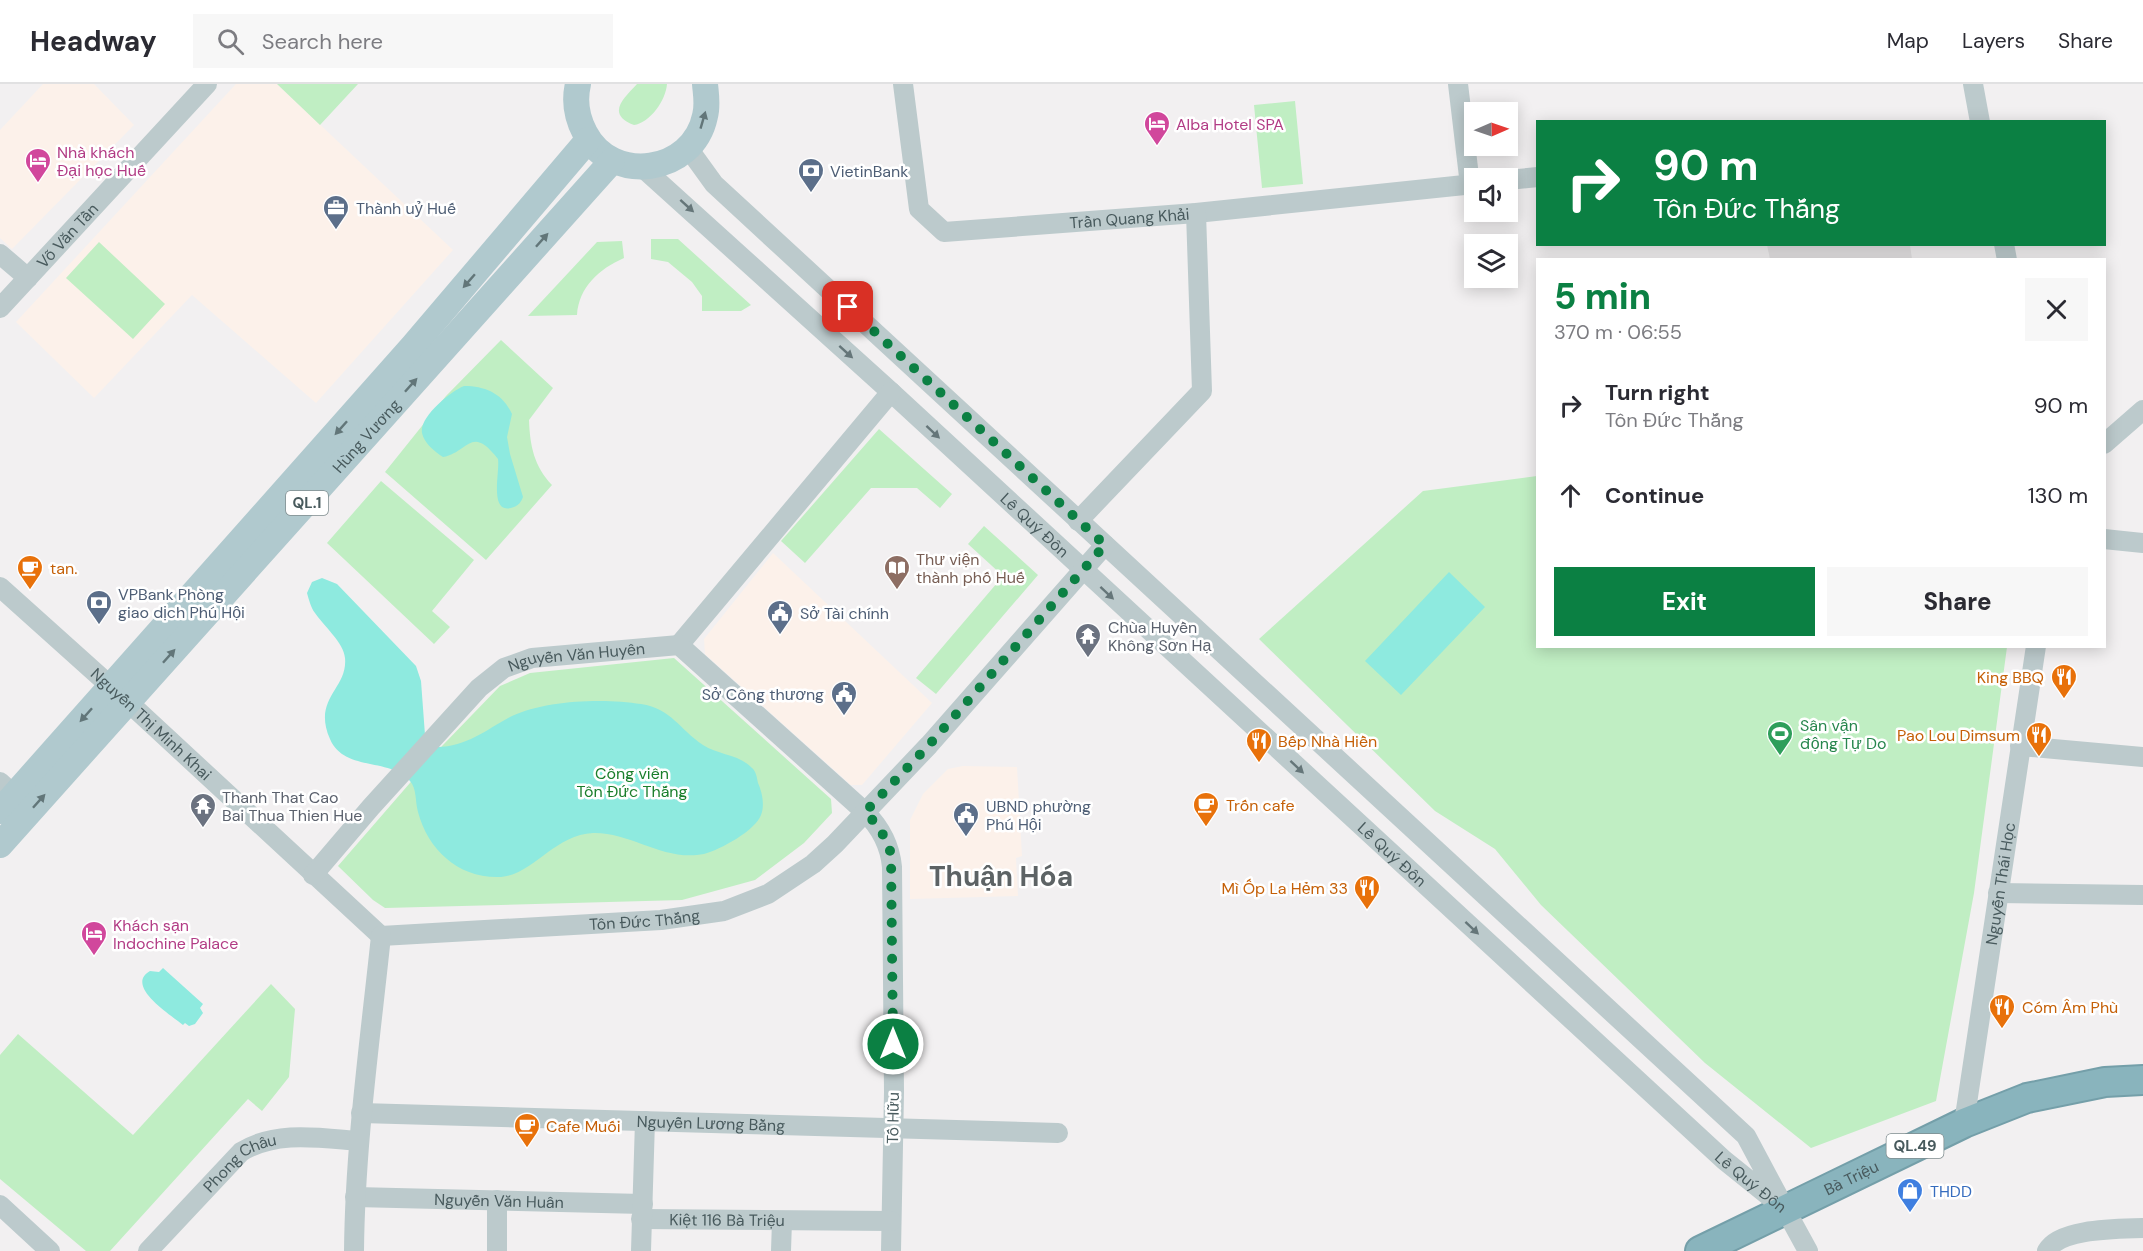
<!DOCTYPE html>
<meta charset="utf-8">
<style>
:root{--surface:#fff;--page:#f7f7f7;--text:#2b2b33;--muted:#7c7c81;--line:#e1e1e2;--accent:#0b8043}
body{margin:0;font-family:"DM Sans",sans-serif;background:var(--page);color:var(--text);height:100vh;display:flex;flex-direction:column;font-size:22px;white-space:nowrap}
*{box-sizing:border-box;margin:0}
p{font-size:20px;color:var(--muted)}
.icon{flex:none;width:33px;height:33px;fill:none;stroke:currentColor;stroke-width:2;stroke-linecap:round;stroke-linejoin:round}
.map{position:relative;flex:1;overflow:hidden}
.panel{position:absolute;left:1536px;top:174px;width:570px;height:390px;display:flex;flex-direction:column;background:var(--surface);border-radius:0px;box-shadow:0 3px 15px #0003}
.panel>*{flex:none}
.guide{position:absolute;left:1536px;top:36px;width:570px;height:126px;border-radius:0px;box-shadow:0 3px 15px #0003;background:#0b8043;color:#fff;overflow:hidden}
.needle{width:39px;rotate:88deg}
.fabs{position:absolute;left:1464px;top:18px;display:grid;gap:12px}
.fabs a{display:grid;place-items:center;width:54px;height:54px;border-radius:0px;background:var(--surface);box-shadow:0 3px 15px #0003;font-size:30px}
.pin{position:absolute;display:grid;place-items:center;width:51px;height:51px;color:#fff;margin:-26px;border-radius:12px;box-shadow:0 3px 9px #0006}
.me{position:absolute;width:66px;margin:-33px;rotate:0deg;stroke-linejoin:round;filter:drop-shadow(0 0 4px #0008)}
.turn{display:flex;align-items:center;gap:21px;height:126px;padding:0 18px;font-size:27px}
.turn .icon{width:78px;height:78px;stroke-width:2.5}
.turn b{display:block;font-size:42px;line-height:51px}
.round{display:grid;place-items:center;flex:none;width:63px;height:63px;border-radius:0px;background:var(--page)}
.summary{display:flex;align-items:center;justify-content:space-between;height:102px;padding:0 18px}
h1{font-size:36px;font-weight:800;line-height:45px;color:var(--accent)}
.primary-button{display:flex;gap:12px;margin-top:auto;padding:12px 18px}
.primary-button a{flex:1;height:69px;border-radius:0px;background:var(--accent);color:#fff;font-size:24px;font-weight:800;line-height:69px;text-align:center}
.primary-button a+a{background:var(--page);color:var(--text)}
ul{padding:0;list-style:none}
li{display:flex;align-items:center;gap:18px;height:90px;padding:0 18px}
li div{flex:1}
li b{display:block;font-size:22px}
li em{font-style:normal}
header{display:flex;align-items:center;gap:36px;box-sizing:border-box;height:84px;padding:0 30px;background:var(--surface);border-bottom:2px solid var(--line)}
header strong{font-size:28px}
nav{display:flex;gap:33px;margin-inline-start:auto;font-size:21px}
.search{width:420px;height:54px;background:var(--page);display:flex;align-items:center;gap:15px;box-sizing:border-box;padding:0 21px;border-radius:0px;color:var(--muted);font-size:22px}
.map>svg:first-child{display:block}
.commercial{fill:#fcf1ea}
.education{fill:#e3e1e2}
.green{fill:#c0eec3}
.water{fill:#8eeadf}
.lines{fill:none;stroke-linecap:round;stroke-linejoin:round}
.highway-casing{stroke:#749fa9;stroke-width:32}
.minor{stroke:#bccacc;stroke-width:20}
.major{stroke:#b0c9ce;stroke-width:26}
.highway{stroke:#89b4bd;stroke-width:28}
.oneway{fill:#627679}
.oneway2{fill:#657679}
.route{stroke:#0b8043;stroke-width:10;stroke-dasharray:0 18}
.labels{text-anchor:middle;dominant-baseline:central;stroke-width:5;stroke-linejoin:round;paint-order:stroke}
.shield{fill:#fff;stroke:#7f8c8e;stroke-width:1.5}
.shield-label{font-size:15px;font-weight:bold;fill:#485a5d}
.hotel-label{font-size:16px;fill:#b23c85;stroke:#fff;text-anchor:start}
.service-label{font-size:16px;fill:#4e5e75;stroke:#fff;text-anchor:start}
.street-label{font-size:16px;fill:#485a5d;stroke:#fff}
.education-label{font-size:16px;fill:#785e54;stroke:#fff;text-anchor:start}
.food-label{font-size:16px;fill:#c56008;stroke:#fff;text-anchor:start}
.worship-label{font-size:16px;fill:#5b616d;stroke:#fff;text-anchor:start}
.leisure-label{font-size:16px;fill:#27864d;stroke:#fff;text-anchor:start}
.park-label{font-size:16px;fill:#1a7e2b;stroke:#fff}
.shop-label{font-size:16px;fill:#366cbe;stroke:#fff;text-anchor:start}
.town-label{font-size:28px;font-weight:bold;fill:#5d6365;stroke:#fff}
</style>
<header>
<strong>Headway</strong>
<div class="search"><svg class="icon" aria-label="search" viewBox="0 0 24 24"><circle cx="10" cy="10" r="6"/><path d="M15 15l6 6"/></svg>Search here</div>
<nav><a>Map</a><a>Layers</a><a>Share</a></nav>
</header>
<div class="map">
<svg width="2143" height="1167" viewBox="0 0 2143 1167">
<rect width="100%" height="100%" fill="#f2f0f1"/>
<path class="commercial" d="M43,0H94L134,41L12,165L0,154V46Z
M236,0H277L453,166L316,319L192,211L94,314L16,238Z
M773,469L932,619L862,701H851L705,570L704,555Z
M963,682L1017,683L1022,772L1016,774L1018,812L910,815V736L923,710L948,685Z"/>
<path class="education" d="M1767,161H1910L1912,175H1770Z"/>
<path class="green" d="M277,0H358L320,41Z
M637,0H667C666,16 650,39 634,41C606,30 623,15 637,0Z
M1295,17L1303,100L1262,104L1254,21Z
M651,155H678L751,221L741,227H702V212L692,198L668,178L651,175Z
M622,157L624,174C599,185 579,203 577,231L528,232L597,158Z
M99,158L165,220L133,255L66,194Z
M501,256L553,304L529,336C530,362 534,382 552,401L486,476L385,388L446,312Z
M879,345L952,410L940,424L917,404H871L805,479L781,457Z
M1537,392L1538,562L2007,563L1974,809L1936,1017L1811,1064L1705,979L1541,821L1495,765L1435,727L1259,555L1423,407Z
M381,397L474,476L432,527L450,543L434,560L327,459Z
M984,442L1038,491L936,610L916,594L1003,492L968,460Z
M674,574L831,715L832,729L804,759L755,796L682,816L385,824L373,816L338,782L442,662L500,602L530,589Z
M271,900L295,925L289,993L262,1027L248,1015L110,1167H86L0,1095V971L18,950L133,1051Z"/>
<path class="water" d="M464,302C486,302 503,310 512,330L507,353L510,370L523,413C521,418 519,421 514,423C488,433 500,389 498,375C471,340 469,368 443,373C435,368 424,359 422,349C419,333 451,307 464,302Z
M1449,488L1485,523L1401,611L1365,577Z
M322,494L337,500L416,582L421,597L425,651L437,663C467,663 487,645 512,632C545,616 605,614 641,620C672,625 679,645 703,661C718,671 739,670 752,684C756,687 757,694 758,699C762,708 765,721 761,731C756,746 720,766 704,770C664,778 631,748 593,749C554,751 534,790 501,793C459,795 428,766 418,728C415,717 417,705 410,697C389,673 344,688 330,655C312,614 348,605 345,574C344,559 323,541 315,529C311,524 309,516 307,509L312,498Z
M163,884L203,920L200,924L203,929L195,940L189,942L185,939L183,941C171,931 124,902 150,887L159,888Z"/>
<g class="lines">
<defs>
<g id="highway">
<path id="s13" d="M1700,1167L1964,1039L2027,1014L2105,998L2143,996"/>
</g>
</defs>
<use href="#highway" class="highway-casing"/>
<g class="minor">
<path id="s1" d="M903,0L919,125L944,148L1196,129L1474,100"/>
<path d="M1458,0L1470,101"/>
<path d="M1973,0L1980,38"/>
<path id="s2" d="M643,84L891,308L1724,1076L1785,1125L1746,1052L714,100L688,64"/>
<path d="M1508,96L1538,93"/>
<path d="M2004,160L2007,176"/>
<path d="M0,170L28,194"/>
<path id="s3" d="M0,224L207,0"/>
<path d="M2104,360L2143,326"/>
<path d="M1078,437L1202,307L1196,129"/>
<path d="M2104,455L2143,459"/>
<path id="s4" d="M0,503L127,617L381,852"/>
<path d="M679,561L891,308"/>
<path d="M2020,662L2143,673"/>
<path d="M0,698L14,711"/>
<path id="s5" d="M313,791L371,723L459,626L479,604L504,584L532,574L679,561L865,728C881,744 890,761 892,783L894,1008L891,1167"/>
<path d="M1998,809L2143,811"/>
<path id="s6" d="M381,852L661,836L724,827L768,810L813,780L835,760L929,661L1105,461"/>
<path id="s7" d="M361,1029L1058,1049"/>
<path id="s8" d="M1964,1039L2036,562"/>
<path id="s9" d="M355,1113L643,1120"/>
<path d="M0,1121L50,1167"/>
<path d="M1785,1125L1808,1167"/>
<path id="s10" d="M641,1135L891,1137"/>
<path id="s11" d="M148,1167L241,1068C276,1046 320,1054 359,1057"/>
<path d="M354,1167C355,1062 370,957 381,852"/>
<path d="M497,1167V1116"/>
<path d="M641,1167L645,1037"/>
<path d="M781,1167L782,1137"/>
<path d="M2047,1167C2059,1144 2119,1145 2143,1144"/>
</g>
<g class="major">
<path d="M578,0C574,17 577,34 585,49C612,101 693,90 705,32C708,21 706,11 705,0"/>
<path d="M0,727L413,262L588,56"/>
<path id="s12" d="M0,761L612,77"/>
</g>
<use href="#highway" class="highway"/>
</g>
<defs><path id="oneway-solid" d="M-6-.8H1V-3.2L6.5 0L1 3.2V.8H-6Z" transform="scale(1.5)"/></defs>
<g class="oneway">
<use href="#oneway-solid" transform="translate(703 36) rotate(-74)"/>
<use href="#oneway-solid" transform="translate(542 156) rotate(-48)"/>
<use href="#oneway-solid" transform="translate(469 197) rotate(131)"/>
<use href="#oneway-solid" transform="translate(411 301) rotate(-48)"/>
<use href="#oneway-solid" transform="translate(341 344) rotate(132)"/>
<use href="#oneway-solid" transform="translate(169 572) rotate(-48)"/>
<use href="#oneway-solid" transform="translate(86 631) rotate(132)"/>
<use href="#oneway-solid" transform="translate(39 717) rotate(-48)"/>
</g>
<g class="oneway2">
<use href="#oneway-solid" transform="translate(687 122) rotate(42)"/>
<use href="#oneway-solid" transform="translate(846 268) rotate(42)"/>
<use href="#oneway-solid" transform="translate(933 348) rotate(43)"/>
<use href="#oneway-solid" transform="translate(1107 509) rotate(43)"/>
<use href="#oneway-solid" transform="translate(1297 683) rotate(43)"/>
<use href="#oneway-solid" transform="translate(1472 844) rotate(43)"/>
</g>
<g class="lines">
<path class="route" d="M848,223L1105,461L929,661L865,728C878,741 886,753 891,770L893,960"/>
</g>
<defs>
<symbol id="hotel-pin" viewBox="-11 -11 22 30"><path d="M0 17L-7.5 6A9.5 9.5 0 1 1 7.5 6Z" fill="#d1479c" stroke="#fff"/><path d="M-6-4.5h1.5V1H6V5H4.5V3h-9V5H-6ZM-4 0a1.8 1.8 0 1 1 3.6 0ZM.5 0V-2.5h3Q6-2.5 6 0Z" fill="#fff"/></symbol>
<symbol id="bank-pin" viewBox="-11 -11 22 30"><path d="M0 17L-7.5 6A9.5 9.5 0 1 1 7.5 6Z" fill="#5c6f8a" stroke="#fff"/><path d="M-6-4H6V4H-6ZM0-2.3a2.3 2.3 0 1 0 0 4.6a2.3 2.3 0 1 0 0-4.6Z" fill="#fff"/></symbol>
<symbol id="office-pin" viewBox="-11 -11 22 30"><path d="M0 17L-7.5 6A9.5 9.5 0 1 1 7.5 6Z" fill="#5c6f8a" stroke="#fff"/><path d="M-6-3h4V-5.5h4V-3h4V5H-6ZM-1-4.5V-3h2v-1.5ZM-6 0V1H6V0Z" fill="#fff"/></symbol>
<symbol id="cafe-pin" viewBox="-11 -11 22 30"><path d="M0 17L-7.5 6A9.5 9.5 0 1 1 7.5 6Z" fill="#e8710a" stroke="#fff"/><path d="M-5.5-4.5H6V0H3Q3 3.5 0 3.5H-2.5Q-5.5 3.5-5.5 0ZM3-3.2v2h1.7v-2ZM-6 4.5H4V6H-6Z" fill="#fff"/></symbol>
<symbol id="library-pin" viewBox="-11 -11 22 30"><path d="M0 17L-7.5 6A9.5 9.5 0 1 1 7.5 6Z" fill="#8d6e63" stroke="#fff"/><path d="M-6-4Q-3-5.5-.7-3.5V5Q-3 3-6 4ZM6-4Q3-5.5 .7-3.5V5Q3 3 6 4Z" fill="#fff"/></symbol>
<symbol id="civic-pin" viewBox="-11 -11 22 30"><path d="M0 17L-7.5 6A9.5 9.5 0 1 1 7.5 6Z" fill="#5c6f8a" stroke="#fff"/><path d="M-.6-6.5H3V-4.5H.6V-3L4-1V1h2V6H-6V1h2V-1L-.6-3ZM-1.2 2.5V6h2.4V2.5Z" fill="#fff"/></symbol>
<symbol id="temple-pin" viewBox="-11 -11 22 30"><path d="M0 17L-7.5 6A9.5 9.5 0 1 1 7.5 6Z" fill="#6b7280" stroke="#fff"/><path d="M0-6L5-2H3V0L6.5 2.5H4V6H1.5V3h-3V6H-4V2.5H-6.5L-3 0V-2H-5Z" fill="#fff"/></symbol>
<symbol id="restaurant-pin" viewBox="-11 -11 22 30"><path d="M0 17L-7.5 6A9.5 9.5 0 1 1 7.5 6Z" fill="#e8710a" stroke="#fff"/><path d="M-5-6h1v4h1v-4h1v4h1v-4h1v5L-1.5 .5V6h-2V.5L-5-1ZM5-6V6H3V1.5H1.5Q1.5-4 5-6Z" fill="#fff"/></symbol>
<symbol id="stadium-pin" viewBox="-11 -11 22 30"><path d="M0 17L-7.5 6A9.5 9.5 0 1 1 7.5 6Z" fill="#2e9e5b" stroke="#fff"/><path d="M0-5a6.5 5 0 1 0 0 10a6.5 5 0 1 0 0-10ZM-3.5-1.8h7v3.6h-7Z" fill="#fff"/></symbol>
<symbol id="shop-pin" viewBox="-11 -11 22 30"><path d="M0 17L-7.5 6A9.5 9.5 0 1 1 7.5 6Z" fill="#3f7fe0" stroke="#fff"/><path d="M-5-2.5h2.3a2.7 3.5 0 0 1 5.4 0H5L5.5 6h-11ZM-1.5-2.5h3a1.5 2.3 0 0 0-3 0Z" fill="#fff"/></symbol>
</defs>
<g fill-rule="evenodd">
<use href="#hotel-pin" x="1142" y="25" width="30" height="40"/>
<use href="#hotel-pin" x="23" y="62" width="30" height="40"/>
<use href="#bank-pin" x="796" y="72" width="30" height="40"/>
<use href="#office-pin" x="321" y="109" width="30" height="40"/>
<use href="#cafe-pin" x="15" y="469" width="30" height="40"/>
<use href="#library-pin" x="882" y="469" width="30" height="40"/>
<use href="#bank-pin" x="84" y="504" width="30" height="40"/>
<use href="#civic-pin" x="765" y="514" width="30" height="40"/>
<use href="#temple-pin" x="1073" y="537" width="30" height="40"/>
<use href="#restaurant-pin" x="2049" y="578" width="30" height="40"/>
<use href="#civic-pin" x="829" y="595" width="30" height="40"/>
<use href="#stadium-pin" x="1765" y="635" width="30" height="40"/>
<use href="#restaurant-pin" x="2024" y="636" width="30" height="40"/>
<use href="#restaurant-pin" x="1244" y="642" width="30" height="40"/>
<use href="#cafe-pin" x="1191" y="706" width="30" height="40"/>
<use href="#temple-pin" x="188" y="707" width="30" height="40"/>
<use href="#civic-pin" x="951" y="716" width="30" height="40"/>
<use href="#restaurant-pin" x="1352" y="789" width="30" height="40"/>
<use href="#hotel-pin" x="79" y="835" width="30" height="40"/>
<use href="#restaurant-pin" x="1987" y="908" width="30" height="40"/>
<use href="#cafe-pin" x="512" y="1027" width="30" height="40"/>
<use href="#shop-pin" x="1895" y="1092" width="30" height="40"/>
</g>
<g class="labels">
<g class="shield">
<rect x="286" y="407" width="42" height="24" rx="4.5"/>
<rect x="1886.5" y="1050" width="57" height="24" rx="4.5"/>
</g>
<g class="shield-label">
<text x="307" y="419">QL.1</text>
<text x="1915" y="1062">QL.49</text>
</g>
<g class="hotel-label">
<text x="1176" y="40">Alba Hotel SPA</text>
<text x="57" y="68">Nhà khách<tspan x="57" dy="18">Đại học Huế</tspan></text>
<text x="113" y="841">Khách sạn<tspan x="113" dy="18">Indochine Palace</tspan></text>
</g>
<g class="service-label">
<text x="830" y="87">VietinBank</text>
<text x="356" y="124">Thành uỷ Huế</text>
<text x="118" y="510">VPBank Phòng<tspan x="118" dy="18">giao dịch Phú Hội</tspan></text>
<text x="800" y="529">Sở Tài chính</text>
<text x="824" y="610" text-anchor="end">Sở Công thương</text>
<text x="986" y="722">UBND phường<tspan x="986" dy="18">Phú Hội</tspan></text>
</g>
<g class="street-label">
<text stroke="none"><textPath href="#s1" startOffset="346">Trần Quang Khải</textPath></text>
<text stroke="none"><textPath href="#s3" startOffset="99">Võ Văn Tần</textPath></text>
<text stroke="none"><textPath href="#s12" startOffset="549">Hùng Vương</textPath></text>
<text stroke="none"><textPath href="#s2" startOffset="530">Lê Quý Đôn</textPath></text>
<text stroke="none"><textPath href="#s5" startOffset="356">Nguyễn Văn Huyên</textPath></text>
<text stroke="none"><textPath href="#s4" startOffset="204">Nguyễn Thị Minh Khai</textPath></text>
<text stroke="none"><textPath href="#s2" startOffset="1016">Lê Quý Đôn</textPath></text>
<text stroke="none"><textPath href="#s8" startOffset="242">Nguyễn Thái Học</textPath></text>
<text stroke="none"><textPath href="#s6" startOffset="264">Tôn Đức Thắng</textPath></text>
<text transform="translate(893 1034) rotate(-89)">Tố Hữu</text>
<text stroke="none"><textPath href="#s7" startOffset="350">Nguyễn Lương Bằng</textPath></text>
<text stroke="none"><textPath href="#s11" startOffset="129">Phong Châu</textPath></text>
<text stroke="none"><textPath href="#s2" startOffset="1502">Lê Quý Đôn</textPath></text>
<text stroke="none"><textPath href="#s13" startOffset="168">Bà Triệu</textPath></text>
<text stroke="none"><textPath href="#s9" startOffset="144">Nguyễn Văn Huân</textPath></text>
<text stroke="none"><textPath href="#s10" startOffset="86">Kiệt 116 Bà Triệu</textPath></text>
</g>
<g class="education-label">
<text x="916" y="475">Thư viện<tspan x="916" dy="18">thành phố Huế</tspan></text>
</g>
<g class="food-label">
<text x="50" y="484">tan.</text>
<text x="2044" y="593" text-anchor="end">King BBQ</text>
<text x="2020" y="651" text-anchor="end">Pao Lou Dimsum</text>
<text x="1278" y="657">Bếp Nhà Hiền</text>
<text x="1226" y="721">Trốn cafe</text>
<text x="1348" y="804" text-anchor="end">Mì Ốp La Hẻm 33</text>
<text x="2022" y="923">Cóm Âm Phù</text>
<text x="546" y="1042">Cafe Muối</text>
</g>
<g class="worship-label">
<text x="1108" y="543">Chùa Huyền<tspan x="1108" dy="18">Không Sơn Hạ</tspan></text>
<text x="222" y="713">Thanh That Cao<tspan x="222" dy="18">Bai Thua Thien Hue</tspan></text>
</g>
<g class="leisure-label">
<text x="1800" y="641">Sân vận<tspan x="1800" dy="18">động Tự Do</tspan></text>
</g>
<g class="park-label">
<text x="632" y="689">Công viên<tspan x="632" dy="18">Tôn Đức Thắng</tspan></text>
</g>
<g class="shop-label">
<text x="1930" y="1107">THDD</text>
</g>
<g class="town-label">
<text x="1001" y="792">Thuận Hóa</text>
</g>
</g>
</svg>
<div class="fabs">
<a><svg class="needle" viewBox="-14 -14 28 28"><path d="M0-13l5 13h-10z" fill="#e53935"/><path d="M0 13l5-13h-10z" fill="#7c7c81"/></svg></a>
<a><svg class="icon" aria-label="sound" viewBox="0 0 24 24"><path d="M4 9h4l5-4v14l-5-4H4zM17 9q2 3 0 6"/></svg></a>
<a><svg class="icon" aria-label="layers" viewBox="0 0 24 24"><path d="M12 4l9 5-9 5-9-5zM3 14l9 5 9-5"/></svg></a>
</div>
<div class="pin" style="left:848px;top:223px;background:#d93025"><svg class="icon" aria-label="arrive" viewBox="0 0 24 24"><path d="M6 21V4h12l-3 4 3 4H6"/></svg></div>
<svg class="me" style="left:893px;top:960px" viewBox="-20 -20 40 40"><circle r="17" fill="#0b8043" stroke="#fff" stroke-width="3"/><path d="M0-11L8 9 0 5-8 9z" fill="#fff"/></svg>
<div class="guide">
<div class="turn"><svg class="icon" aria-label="right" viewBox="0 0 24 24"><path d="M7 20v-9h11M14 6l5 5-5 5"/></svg><div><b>90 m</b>Tôn Đức Thắng</div></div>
</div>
<section class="panel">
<div class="summary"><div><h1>5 min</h1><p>370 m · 06:55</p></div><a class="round"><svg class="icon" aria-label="close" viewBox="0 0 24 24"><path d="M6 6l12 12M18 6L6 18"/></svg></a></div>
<ul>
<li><svg class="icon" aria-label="right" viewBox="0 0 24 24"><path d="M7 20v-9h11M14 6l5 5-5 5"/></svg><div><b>Turn right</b><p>Tôn Đức Thắng</p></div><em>90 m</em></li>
<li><svg class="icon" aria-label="ahead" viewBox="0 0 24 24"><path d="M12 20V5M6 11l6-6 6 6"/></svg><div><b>Continue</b></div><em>130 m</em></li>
</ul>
<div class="primary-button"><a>Exit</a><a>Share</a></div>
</section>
</div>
